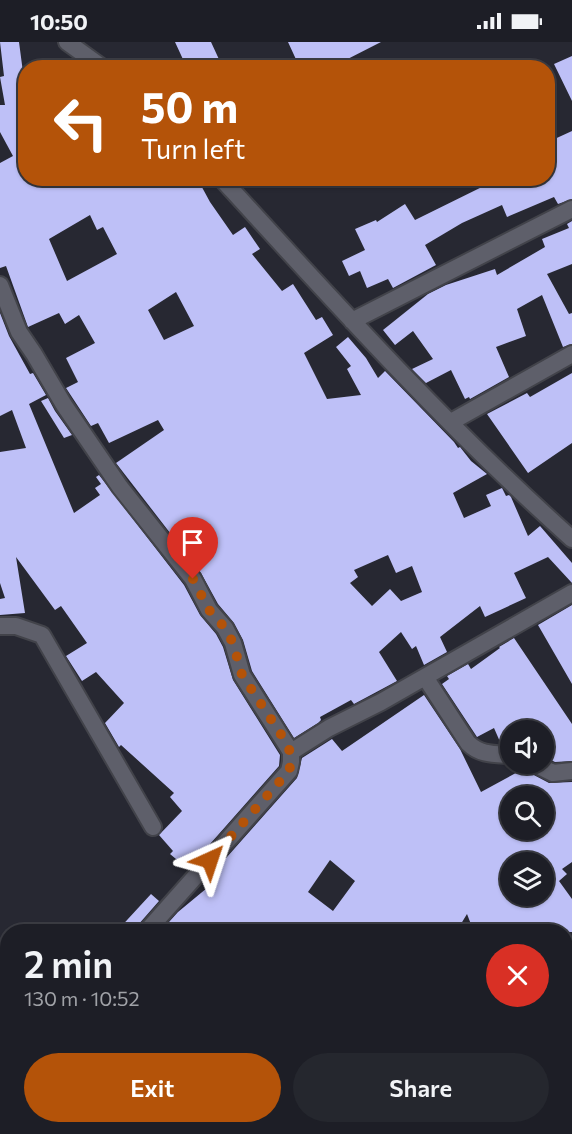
<!DOCTYPE html>
<meta charset="utf-8">
<style>
:root{--surface:#1d1e26;--page:#25272e;--text:#f1f3f6;--muted:#a0a2a7;--line:#3b3c43;--accent:#b45309}
body{margin:0;font-family:Commissioner,sans-serif;background:var(--page);color:var(--text);height:100vh;display:flex;flex-direction:column;font-size:22px;white-space:nowrap}
*{box-sizing:border-box;margin:0}
p{font-size:20px;color:var(--muted)}
.icon{flex:none;width:33px;height:33px;fill:none;stroke:currentColor;stroke-width:2;stroke-linecap:round;stroke-linejoin:round}
.map{position:relative;flex:1;overflow:hidden}
.details{position:absolute;left:0px;top:882px;width:573px;height:210px;display:flex;flex-direction:column;background:var(--surface);border-radius:24px 24px 0 0;box-shadow:0 2px 4px #0004,0 0 0 2px var(--line)}
.details>*{flex:none}
.banner{position:absolute;left:18px;top:18px;width:537px;height:126px;border-radius:24px;box-shadow:0 2px 4px #0004,0 0 0 2px var(--line);background:#b45309;color:#fff;overflow:hidden}
.controls{position:absolute;left:500px;top:678px;display:grid;gap:12px}
.controls a{display:grid;place-items:center;width:54px;height:54px;border-radius:50%;background:var(--surface);box-shadow:0 2px 4px #0004,0 0 0 2px var(--line);font-size:30px}
.pin{position:absolute;display:grid;place-items:center;width:51px;height:51px;color:#fff;margin:-62px -26px;border-radius:50% 50% 50% 0;rotate:-45deg;box-shadow:0 0 6px #0007}
.pin .icon{rotate:45deg}
.me{position:absolute;width:66px;margin:-33px;rotate:42deg;stroke-linejoin:round;filter:drop-shadow(0 0 4px #0008)}
.turn{display:flex;align-items:center;gap:21px;height:126px;padding:0 24px;font-size:27px}
.turn .icon{width:78px;height:78px;stroke-width:2.5}
.turn b{display:block;font-size:42px;line-height:51px}
.round{display:grid;place-items:center;flex:none;width:63px;height:63px;border-radius:32px;background:var(--page)}
.overview{display:flex;align-items:center;justify-content:space-between;height:102px;padding:0 24px}
h1{font-size:36px;font-weight:600;line-height:45px}
.button{display:flex;gap:12px;margin-top:auto;padding:12px 24px}
.button a{flex:1;height:69px;border-radius:36px;background:var(--accent);color:#fff;font-size:24px;font-weight:600;line-height:69px;text-align:center}
.button a+a{background:var(--page);color:var(--text)}
.status{display:flex;justify-content:space-between;align-items:center;height:42px;padding:0 30px;background:var(--surface);direction:ltr}
.status svg{height:16px;fill:currentColor}
.map>svg:first-child{display:block}
.building{fill:#bec0f7;fill-rule:evenodd}
.lines{fill:none;stroke-linecap:round;stroke-linejoin:round}
.minor-casing{stroke:#42434a;stroke-width:20}
.minor{stroke:#5e5f6a;stroke-width:16}
.route{stroke:#b45309;stroke-width:10;stroke-dasharray:0 18}
</style>
<div class="status"><b>10:50</b><svg viewBox="0 0 49 12"><path d="M0 12V9h3v3zM5 12V6h3v6zM10 12V3h3v9zM15 12V0h3v12zM26 1h20v11H26zM47 4h2v5h-2z"/></svg></div>
<div class="map">
<svg width="572" height="1092" viewBox="0 0 572 1092">
<rect width="100%" height="100%" fill="#272832"/>
<path class="building" d="M0,0H19L26,53L21,55L26,73V136H197L210,160L233,193L245,185L260,207L252,212L282,249L293,242L316,278L322,275L333,293L304,311L327,357L361,353L347,327L351,324L336,305L348,295L366,316L378,336L385,329L454,400L458,406L460,405L471,419L487,432L453,451L464,476L491,464L486,453L502,446L506,454L509,453L511,455L528,494L540,484L572,521V541L548,515L514,531L526,556L485,575L480,564L440,595L447,610L424,623L416,604L412,607L401,590L379,610L397,639L354,662L351,658L320,675L321,678L318,681L294,696L252,629L243,598L234,581L218,562L201,531L116,421L164,388L158,378L109,401L98,381L91,384L66,346L78,340L66,316L95,301L79,273L65,282L59,271L28,285L6,224L0,226V121L13,114L0,90V63H5L0,35L4,34ZM90,173L97,188L103,185L117,212L67,239L49,197ZM176,250L194,284L164,298L148,268ZM388,513L396,531L412,524L422,550L401,559L390,547L372,564L350,541L358,535L354,528Z
M175,0H211L223,26H187Z
M288,0H381L330,26H300Z
M572,14V59L554,22Z
M572,89V157L558,162L554,155L507,175L502,163L462,181L425,203L436,223L393,246L388,237L367,246L360,229L349,234L342,219L365,208L355,187L376,178L377,180L405,162L415,178L492,140L491,136H548V100Z
M572,179V222L547,232L569,272L572,271V302L563,305L542,253L517,267L526,294L496,305L509,335L470,357L469,355L465,357L451,328L426,341L412,327L433,317L413,289L395,303L383,288L428,252L446,243L495,227L497,233L545,205L542,197L569,186L567,182Z
M0,271L9,294L30,332L33,331L46,353L29,362L74,471L100,453L95,446L101,442L96,435L99,433L184,543L200,573L216,592L223,605L233,638L280,713L279,724L188,827L170,812L173,809L159,793L182,769L170,755L174,751L121,703L119,705L105,681L124,661L96,630L82,639L66,614L87,601L61,564L55,568L16,515L25,571L0,573V557L5,556L0,541V410L26,406L12,368L0,374Z
M572,331V401L528,431L487,372L527,351L530,355Z
M48,356L55,369L72,393L64,396L41,359Z
M572,563V642L538,583Z
M514,596L572,682V719L555,720L545,715L548,713L543,701V688H510V702H501L494,686L477,695L442,642L449,637L447,634L468,622L471,627L500,606L499,605Z
M424,653L460,707L481,750L525,726L530,731L549,741L572,740V820L562,827L567,832L559,839L572,857V890H474L467,872L456,890H291L282,883L278,890H160L178,870L207,846L203,842L297,736L302,716L332,697L342,709ZM510,754H543V788H510ZM330,818L355,839L333,869L308,850ZM510,820H543V854H510Z
M151,852L159,859L138,883L136,890H116Z"/>
<g class="lines">
<defs>
<path id="minor" d="M67,0L103,26
M221,136C334,260 447,385 572,497
M0,243L19,290L34,312L64,363L120,445L193,537L209,568L225,586L233,601L242,633L291,710V720L289,729L146,890
M352,279L572,167
M451,380L572,312
M0,584H16L42,593L153,785
M425,635L468,701C480,713 494,712 510,713
M291,710L329,686L381,660L572,551
M535,722L553,731L572,729
M566,1046L572,1049
M2,1052L8,1046
M385,1092L390,1084
M480,1092L483,1084"/>
</defs>
<use href="#minor" class="minor-casing"/>
<use href="#minor" class="minor"/>
</g>
<g class="lines">
<path class="route" d="M193,537L209,568L225,586L233,601L242,633L286,700C291,710 292,718 289,729L210,818"/>
</g>
</svg>
<div class="controls">
<a><svg class="icon" aria-label="sound" viewBox="0 0 24 24"><path d="M4 9h4l5-4v14l-5-4H4zM17 9q2 3 0 6"/></svg></a>
<a><svg class="icon" aria-label="search" viewBox="0 0 24 24"><circle cx="10" cy="10" r="6"/><path d="M15 15l6 6"/></svg></a>
<a><svg class="icon" aria-label="layers" viewBox="0 0 24 24"><path d="M12 4l9 5-9 5-9-5zM3 14l9 5 9-5"/></svg></a>
</div>
<div class="pin" style="left:193px;top:537px;background:#d93025"><svg class="icon" aria-label="arrive" viewBox="0 0 24 24"><path d="M6 21V4h12l-3 4 3 4H6"/></svg></div>
<svg class="me" style="left:210px;top:818px" viewBox="-20 -20 40 40"><path d="M0-17L14 15 0 8-14 15z" fill="#b45309" stroke="#fff" stroke-width="4"/></svg>
<div class="banner">
<div class="turn"><svg class="icon" aria-label="left" viewBox="0 0 24 24"><path d="M17 20v-9H6M10 6l-5 5 5 5"/></svg><div><b>50 m</b>Turn left</div></div>
</div>
<section class="details">
<div class="overview"><div><h1>2 min</h1><p>130 m · 10:52</p></div><a class="round" style="background:#d93025;color:#fff"><svg class="icon" aria-label="close" viewBox="0 0 24 24"><path d="M6 6l12 12M18 6L6 18"/></svg></a></div>
<div class="button"><a>Exit</a><a>Share</a></div>
</section>
</div>
